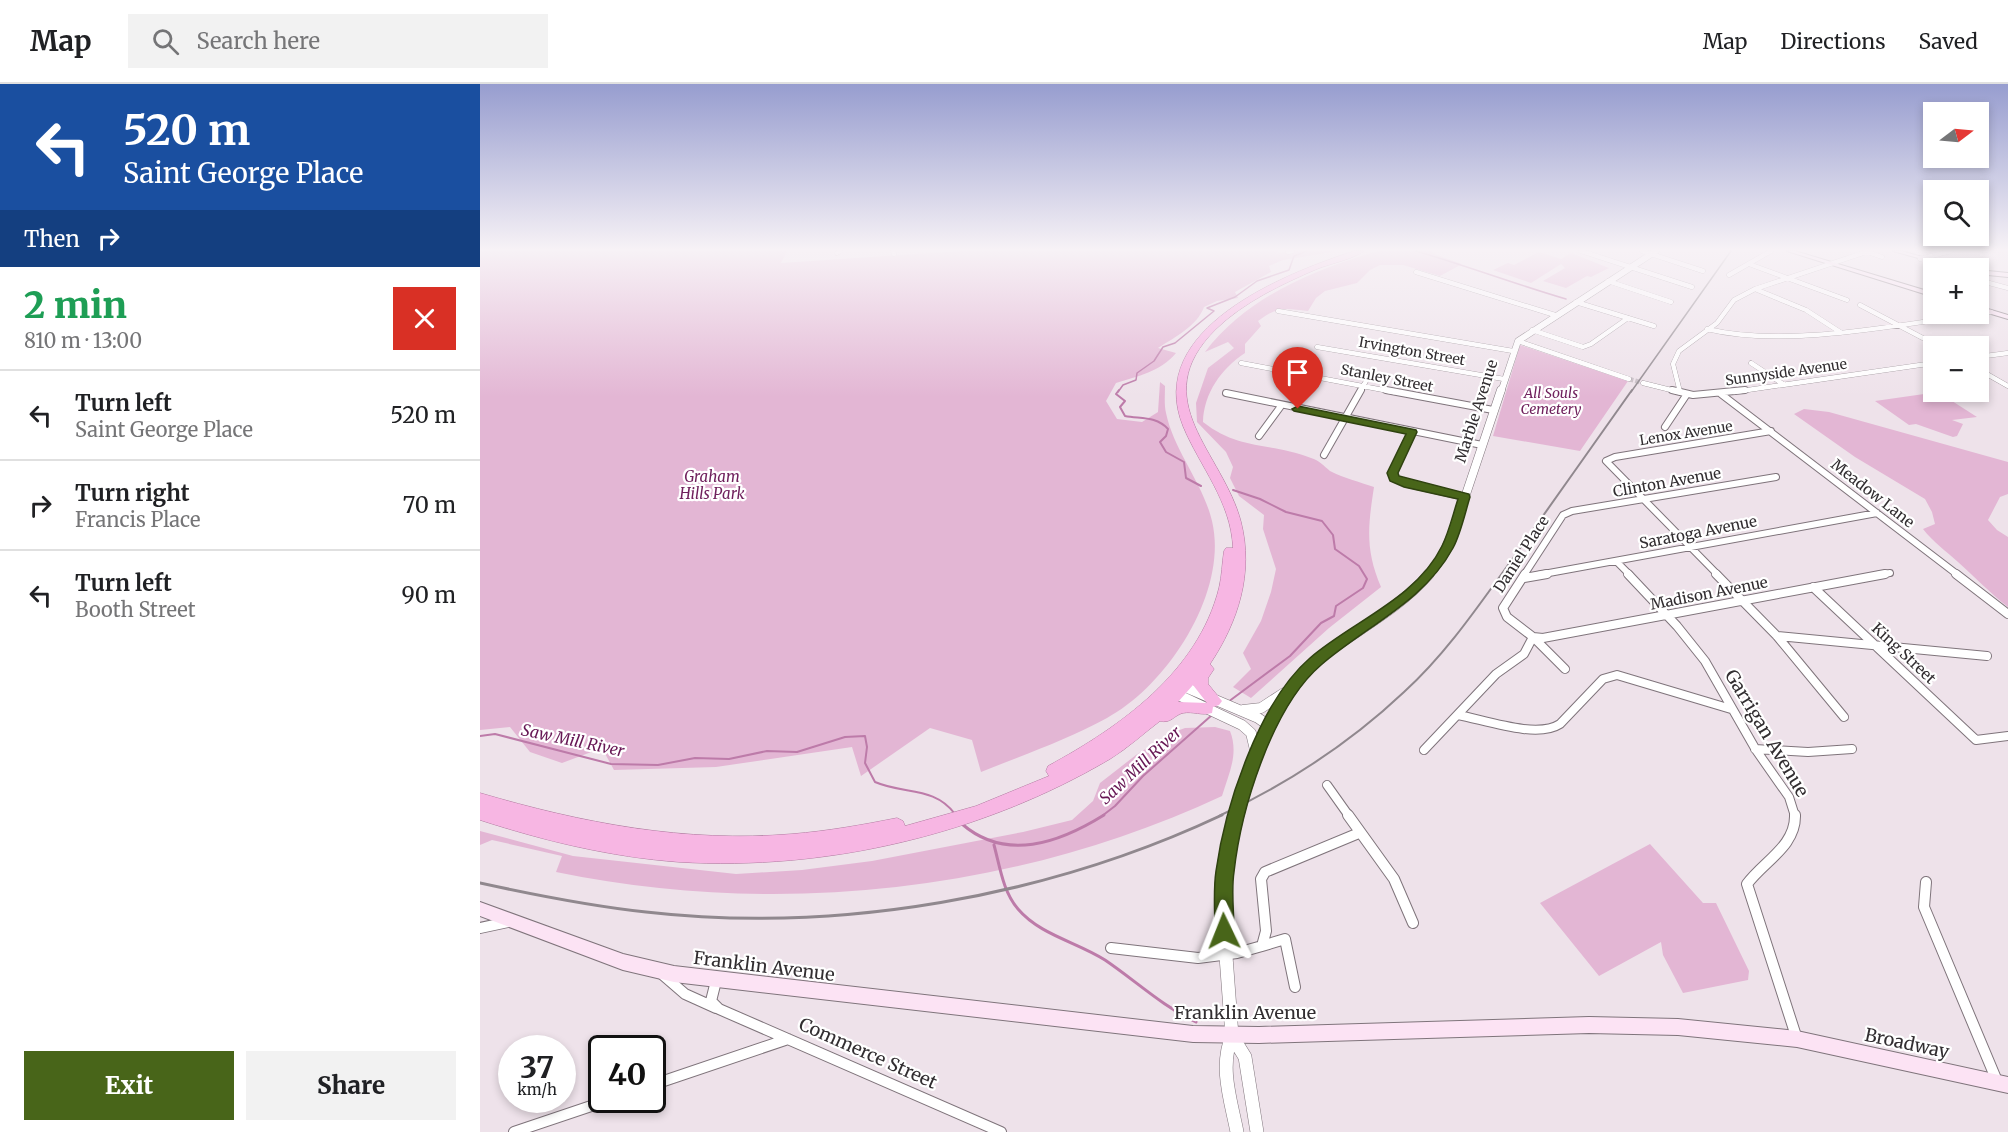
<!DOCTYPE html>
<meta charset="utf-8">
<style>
:root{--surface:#fff;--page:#f2f2f2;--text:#202124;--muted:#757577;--line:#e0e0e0;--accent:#486519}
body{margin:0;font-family:Merriweather,serif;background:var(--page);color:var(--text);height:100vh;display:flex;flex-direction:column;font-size:22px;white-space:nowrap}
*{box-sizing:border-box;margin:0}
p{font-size:20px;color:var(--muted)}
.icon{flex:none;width:33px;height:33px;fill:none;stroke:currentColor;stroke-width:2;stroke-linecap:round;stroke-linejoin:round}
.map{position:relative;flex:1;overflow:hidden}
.side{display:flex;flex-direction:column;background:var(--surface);width:480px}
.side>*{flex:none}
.guide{background:#1a4fa0;color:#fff;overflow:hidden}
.needle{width:39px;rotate:74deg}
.fabs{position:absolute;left:1443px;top:18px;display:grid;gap:12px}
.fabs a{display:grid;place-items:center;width:66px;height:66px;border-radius:0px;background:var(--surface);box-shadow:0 3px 9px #0003;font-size:30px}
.speed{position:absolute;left:18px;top:951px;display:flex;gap:12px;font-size:30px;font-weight:700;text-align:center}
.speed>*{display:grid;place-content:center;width:78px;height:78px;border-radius:50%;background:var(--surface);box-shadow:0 3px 9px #0003;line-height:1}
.speed small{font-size:15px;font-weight:400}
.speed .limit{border:3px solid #111;border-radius:9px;background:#fff;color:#111}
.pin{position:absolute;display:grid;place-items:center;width:51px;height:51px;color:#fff;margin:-62px -26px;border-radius:50% 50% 50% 0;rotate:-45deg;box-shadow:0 0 6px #0007}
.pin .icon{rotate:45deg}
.me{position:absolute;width:66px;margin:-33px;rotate:358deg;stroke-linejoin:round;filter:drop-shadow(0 0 4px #0008)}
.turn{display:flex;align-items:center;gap:21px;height:126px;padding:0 24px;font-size:27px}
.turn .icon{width:78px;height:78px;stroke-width:2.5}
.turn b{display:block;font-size:42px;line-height:51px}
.then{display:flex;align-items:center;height:57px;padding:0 24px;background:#0003;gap:12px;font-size:22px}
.round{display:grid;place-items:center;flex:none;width:63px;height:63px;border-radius:0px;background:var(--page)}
.headline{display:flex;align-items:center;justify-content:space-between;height:102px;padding:0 24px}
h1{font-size:36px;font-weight:800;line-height:45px;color:#1e9e55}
.button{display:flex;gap:12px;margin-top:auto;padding:12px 24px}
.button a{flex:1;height:69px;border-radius:0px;background:var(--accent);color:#fff;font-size:24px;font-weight:800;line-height:69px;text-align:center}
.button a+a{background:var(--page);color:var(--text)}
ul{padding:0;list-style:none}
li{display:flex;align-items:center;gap:18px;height:90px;padding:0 24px;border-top:2px solid var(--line)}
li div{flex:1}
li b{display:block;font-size:22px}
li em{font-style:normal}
header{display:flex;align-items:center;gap:36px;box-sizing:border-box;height:84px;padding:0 30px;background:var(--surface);border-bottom:2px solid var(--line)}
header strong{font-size:28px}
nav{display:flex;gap:33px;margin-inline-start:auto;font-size:21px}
.search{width:420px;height:54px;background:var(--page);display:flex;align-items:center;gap:15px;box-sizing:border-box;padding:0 21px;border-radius:0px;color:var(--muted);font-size:22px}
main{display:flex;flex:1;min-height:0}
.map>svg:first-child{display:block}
.green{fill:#e3b6d4}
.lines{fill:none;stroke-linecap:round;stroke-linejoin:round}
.stream-far2{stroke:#bd7ba9;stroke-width:1.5}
.stream-far1{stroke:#bd7ba9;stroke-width:2}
.stream{stroke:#bd7ba9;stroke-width:3}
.minor-tunnel{stroke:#c8bec5;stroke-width:4.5;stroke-dasharray:4.5 2;stroke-linecap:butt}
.minor-far3-casing{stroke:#7f747b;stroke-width:5}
.minor-far2-casing{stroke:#7f747b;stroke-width:8}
.minor-far1-casing{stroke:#7f747b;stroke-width:10}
.minor-casing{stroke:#7f747b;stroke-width:12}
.tertiary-far3-casing{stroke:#7f747b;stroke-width:7}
.tertiary-far2-casing{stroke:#7f747b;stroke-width:9}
.tertiary-far1-casing{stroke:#7f747b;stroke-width:11}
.tertiary-casing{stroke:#7f747b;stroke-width:14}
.secondary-casing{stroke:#7f747b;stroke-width:2}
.trunk-casing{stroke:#b17aa0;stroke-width:1}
.minor-far3{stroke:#fff;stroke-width:4.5}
.minor-far2{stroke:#fff;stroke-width:6}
.minor-far1{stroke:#fff;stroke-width:8}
.minor{stroke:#fff;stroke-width:10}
.tertiary-far3{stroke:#fff;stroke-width:6}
.tertiary-far2{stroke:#fff;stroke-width:8}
.tertiary-far1{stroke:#fff;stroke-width:10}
.tertiary{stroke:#fff;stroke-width:13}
.secondary{fill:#fce3f4;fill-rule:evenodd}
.trunk{fill:#f7b6e3;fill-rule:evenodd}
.rail-far2{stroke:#90888e;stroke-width:1.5}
.rail-far1{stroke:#90888e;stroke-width:2}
.rail{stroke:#90888e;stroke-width:3}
.route{fill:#486519;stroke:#2f4210;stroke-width:1.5}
.labels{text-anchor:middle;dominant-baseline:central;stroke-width:4.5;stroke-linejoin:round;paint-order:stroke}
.far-street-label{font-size:14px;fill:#322e31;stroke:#fff}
.far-park-label{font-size:14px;font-style:italic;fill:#70215d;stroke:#fff}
.street-label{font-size:15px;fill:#322e31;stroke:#fff}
.park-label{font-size:15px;font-style:italic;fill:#70215d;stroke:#fff}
.water-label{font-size:16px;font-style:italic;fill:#661654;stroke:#fff}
.near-street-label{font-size:18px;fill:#322e31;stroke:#fff}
</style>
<header>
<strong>Map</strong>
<div class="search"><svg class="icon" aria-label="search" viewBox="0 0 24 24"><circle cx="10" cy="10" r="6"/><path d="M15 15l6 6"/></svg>Search here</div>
<nav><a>Map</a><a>Directions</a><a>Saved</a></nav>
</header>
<main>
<section class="side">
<div class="guide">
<div class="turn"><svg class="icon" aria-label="left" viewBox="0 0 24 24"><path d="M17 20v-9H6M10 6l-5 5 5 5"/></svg><div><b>520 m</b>Saint George Place</div></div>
<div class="then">Then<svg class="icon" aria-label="right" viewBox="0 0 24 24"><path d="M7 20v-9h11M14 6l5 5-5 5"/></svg></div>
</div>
<div class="headline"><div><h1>2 min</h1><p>810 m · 13:00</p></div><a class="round" style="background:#d93025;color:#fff"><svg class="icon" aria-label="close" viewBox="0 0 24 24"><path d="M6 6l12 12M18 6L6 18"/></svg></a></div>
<ul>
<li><svg class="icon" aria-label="left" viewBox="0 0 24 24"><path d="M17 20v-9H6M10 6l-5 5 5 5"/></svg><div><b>Turn left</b><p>Saint George Place</p></div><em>520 m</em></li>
<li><svg class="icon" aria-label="right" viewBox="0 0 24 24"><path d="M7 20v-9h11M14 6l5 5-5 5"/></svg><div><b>Turn right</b><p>Francis Place</p></div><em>70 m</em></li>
<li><svg class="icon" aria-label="left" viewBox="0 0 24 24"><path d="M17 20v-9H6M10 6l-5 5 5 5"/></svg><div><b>Turn left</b><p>Booth Street</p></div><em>90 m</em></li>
</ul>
<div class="button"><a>Exit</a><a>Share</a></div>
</section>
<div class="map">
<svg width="1528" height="1048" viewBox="0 0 1528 1048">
<rect width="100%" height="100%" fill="#eee2ea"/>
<path class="green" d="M0,167H307L301,179L481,167H798L796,170L808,167H858L803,176L789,182L791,188L755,208L758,214L737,217L724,223C717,242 695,253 678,264L696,269C680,288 658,292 636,299L626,317L637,335L662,338L678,328L680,298L685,302C685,310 684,320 686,329C694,367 723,399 732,437C749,508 687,602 627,634C587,656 543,671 501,688L492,656L450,644L381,692L372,663L236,683L134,686L122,664L82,679L50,668L30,643L0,646Z
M898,167H952L957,171L982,180L960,192L923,181H900L890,186L877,199L845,207L836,214L828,227C804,224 798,222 778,237L781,242L765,260V269C741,285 724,309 723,338C760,367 791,358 831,374C839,376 844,382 850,387C863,394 880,398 894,403C888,442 885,466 901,503L849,544L771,614L753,603L771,585L763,569L781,537L791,508L796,485L783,445L784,431L759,412L750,394L753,383L746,368L717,338L716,319L728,284L754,264L748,258L725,268C767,213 833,186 898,167Z
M1059,168L1081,175L1091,169L1129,184L1111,193L1107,192L1086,204L1063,197L1085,184L1081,180L1051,199L1013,186L1028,179L1034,181Z
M1040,261L1148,297L1100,367L1013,352Z
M1458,308L1497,333L1472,336L1483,340L1477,352L1473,353L1436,340L1429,341L1395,317Z
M1324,325L1349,328L1528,378V410L1520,413L1508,436L1517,446L1528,453V523C1510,509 1495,493 1478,478C1466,467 1453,458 1443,445L1455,440L1452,428L1445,415L1375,373L1314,330Z
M735,643L750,647C759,670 749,689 742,712C536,808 298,834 76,788L82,772L12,756L0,761V747L93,772L256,790L322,786L392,777L543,748L592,736L613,717L620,699L656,671L689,650L705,644Z
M1170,760L1223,819H1236L1269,887L1268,896L1203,909L1183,871L1181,858L1119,892L1060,819Z"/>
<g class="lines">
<path class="stream-far2" d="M936,167C987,182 1035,200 1086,215
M638,308L643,301L656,296L657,289L674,277L683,263L695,259L734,227L727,224L755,213L777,197L809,186L814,172L827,167"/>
<path class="stream-far1" d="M639,306L636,310L645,317L640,323L645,332C661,335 676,332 688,345L686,352L680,358L686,368L704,378L706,394L721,402
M748,618L810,572L841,539L854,532L856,522L883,504L887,495L879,482L855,465L853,451L842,437L806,428L780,415L753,406
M0,652L15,650L131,680L178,681L215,674L249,675L287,667L317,668L365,653L385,652L387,663L385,679L395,698C425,711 454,702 475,730
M622,732L635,722L663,692L732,631"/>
<path class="stream" d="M482,740C526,778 579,759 624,731
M514,761C520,783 523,808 538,825C560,851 597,858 625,876C656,897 682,922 716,938"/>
<path class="minor-tunnel" d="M1149,295L1163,299"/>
<defs>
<path id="minor-far3" d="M413,167L414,170
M1101,167L1212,203
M1162,167L1223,187
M1385,167L1402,173
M808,168L812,167
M357,169L360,167
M1440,175L1471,167
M1269,180L1367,216
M936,188L1075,231
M1249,191L1291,167
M1498,196L1528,204
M1128,197L1191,218
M1275,205L1326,226L1360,248
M1096,218L1174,242
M1380,221L1458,262
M798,227L1033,267
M1227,245C1309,265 1426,239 1511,228
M1052,246L1103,263L1111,260L1148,234
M1038,257L1149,295
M837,263L1024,295
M1498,273L1528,269
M761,279L914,308
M1271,279L1303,300
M1498,285L1528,302
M1163,299L1199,308
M880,308L892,286
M1200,308L1193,280L1199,267L1237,239L1254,216L1275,205L1389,167
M1254,308L1454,279"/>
<path id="minor-far2" d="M906,306L1013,326
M1192,306L1213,311L1265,306
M746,309L1002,361
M1241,310L1478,491
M1185,343L1207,310
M932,348L913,389L914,394L928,400L985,413
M779,352L801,322
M844,371L881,306
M1136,477L1150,491
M1044,491L1083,431L1092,427L1296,393
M1058,491L1397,429
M1238,491L1126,377L1135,373L1291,347
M1397,491L1410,489"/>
<path id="minor-far1" d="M1045,490L1023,524L1027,533L1053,553L1085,585
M1148,490L1197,542L1225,577L1276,666L1309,713L1315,732
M1236,490L1297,552L1364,633
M1476,490L1528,530
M1044,494L1067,490
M1333,503L1496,656L1528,652
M1297,552L1507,572
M978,631C1005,636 1057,655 1080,640L1123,595L1137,591L1251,625
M1275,665L1328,668L1372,665
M944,666L1016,590L1044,570L1053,553L1063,554L1405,490
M847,701L869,732"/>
<path id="minor" d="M868,731L914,795L933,839
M1315,731C1316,762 1284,777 1267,800L1317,955
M1446,798L1444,823L1517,997
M0,844L28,838
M782,862L805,855L815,903
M631,864L718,874L757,869L782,862L786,847L781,795L785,788L879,749
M183,891L205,910L236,924
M236,897L231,917L239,925L521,1048
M172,1001L308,955
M34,1048L129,1016"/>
<path id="tertiary-far3" d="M1021,308L1038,257L1176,167"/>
<path id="tertiary-far2" d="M947,491L959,478L975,443L1021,306"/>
<path id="tertiary-far1" d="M698,600L778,634L788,641
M692,608L762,641L771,649L776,670
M763,626L781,624L804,609
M756,732C770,679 792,612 837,576C874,547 918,526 949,490"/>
<path id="tertiary" d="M752,952L745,859L744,790L757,731
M752,952L765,973L777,1048
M752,952C739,983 751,1017 757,1048"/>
<path id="secondary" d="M1307,167H1315L1454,209V213Z
M1413,167H1421L1482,184H1474Z
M1498,186L1528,189V193L1498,190Z
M1498,222L1528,231V235L1498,226Z
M0,818L143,870L194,882L713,942L779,943L1109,933L1198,935L1317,947L1528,993V1009L1317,963L1198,951L1109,949L779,959L713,958L194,898L143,886L0,832Z"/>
<path id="trunk" d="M874,167H884C871,176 852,179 837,185C802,200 764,218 736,245C664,316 743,368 761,438C774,489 758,538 730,580L734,585L728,594V600L742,617L739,621L733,623L732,629C722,632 713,627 703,629C694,631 691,640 680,637C664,649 648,664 630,675C503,750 347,787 199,778C131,773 65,757 0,736V709C102,739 206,759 312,750C348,747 382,741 417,734L423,737L425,742L496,722L569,692L566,687L568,682C640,643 718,588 739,504C742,492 742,479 744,467L746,464H753C751,417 720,383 703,342C664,245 804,190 874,167ZM713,601L727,619L698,618Z"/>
</defs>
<use href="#minor-far3" class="minor-far3-casing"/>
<use href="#minor-far2" class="minor-far2-casing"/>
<use href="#minor-far1" class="minor-far1-casing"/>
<use href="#minor" class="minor-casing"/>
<use href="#tertiary-far3" class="tertiary-far3-casing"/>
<use href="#tertiary-far2" class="tertiary-far2-casing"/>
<use href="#tertiary-far1" class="tertiary-far1-casing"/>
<use href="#tertiary" class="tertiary-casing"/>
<use href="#secondary" class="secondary-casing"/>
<use href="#trunk" class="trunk-casing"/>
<use href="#minor-far3" class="minor-far3"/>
<use href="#minor-far2" class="minor-far2"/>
<use href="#minor-far1" class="minor-far1"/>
<use href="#minor" class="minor"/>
<use href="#tertiary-far3" class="tertiary-far3"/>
<use href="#tertiary-far2" class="tertiary-far2"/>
<use href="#tertiary-far1" class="tertiary-far1"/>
<use href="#tertiary" class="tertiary"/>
<use href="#secondary" class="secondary"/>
<use href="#trunk" class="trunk"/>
<path class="rail-far2" d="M1151,308L1251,167"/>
<path class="rail-far1" d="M739,732C807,700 869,660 924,608C968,568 1001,518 1036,470C1075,415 1113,361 1152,306"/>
<path class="rail" d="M0,799C55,811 110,822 166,828C358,850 568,813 742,731"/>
</g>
<linearGradient id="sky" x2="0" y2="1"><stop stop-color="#979dcf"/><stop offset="0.53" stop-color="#f7f2f6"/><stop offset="1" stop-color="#f7f2f6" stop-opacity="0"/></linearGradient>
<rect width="1528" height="313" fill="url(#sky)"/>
<path class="route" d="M818,322L936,346L937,348L918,389L919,392L989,410L990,413C985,429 981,449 973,464C943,519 886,542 841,581C792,623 761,725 754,788C751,807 754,828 754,847L751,853L744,856L737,853L735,847C735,828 733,807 736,787C745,722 779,618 830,574C873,537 936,515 962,462C969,448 973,430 978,415L924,403L910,397L907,389L926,350L814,327L812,325Z"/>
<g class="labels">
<g class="far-street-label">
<text transform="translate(932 267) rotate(10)">Irvington Street</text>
<text transform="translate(1306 288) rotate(-8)">Sunnyside Avenue</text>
<text transform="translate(907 294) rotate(11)">Stanley Street</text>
<text transform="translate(1206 349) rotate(-9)">Lenox Avenue</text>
</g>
<g class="far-park-label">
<text x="1071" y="309">All Souls<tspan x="1071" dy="16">Cemetery</tspan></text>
</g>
<g class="street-label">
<text transform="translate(996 327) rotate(-72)">Marble Avenue</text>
<text transform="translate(1187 398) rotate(-10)">Clinton Avenue</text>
<text transform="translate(1393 409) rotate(38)">Meadow Lane</text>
<text transform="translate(1218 448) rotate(-11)">Saratoga Avenue</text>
<text transform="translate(1041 470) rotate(-57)">Daniel Place</text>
<text transform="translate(1229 509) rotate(-11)">Madison Avenue</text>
<text transform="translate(1424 569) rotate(43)">King Street</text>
</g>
<g class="park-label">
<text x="232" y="392">Graham<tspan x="232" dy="17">Hills Park</tspan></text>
</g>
<g class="water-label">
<text transform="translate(93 656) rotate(12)">Saw Mill River</text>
<text transform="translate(660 681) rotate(-43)">Saw Mill River</text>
</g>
<g class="near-street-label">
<text transform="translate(1287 649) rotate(59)">Garrigan Avenue</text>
<text transform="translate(284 882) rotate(7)">Franklin Avenue</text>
<text x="765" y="928">Franklin Avenue</text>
<text transform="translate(1427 959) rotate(12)">Broadway</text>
<text transform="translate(388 969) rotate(24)">Commerce Street</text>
</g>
</g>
</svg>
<div class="fabs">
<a><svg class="needle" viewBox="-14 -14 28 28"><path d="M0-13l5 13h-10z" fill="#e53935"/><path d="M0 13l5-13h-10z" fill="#757577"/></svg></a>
<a><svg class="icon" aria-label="search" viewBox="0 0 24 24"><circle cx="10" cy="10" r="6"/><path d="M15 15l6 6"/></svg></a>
<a>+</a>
<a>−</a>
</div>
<div class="speed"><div>37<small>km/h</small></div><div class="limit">40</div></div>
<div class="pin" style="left:818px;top:325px;background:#d93025"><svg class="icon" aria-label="arrive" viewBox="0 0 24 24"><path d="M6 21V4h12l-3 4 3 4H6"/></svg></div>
<svg class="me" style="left:744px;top:847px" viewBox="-20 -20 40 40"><path d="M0-17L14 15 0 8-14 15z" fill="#486519" stroke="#fff" stroke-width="4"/></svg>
</div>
</main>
